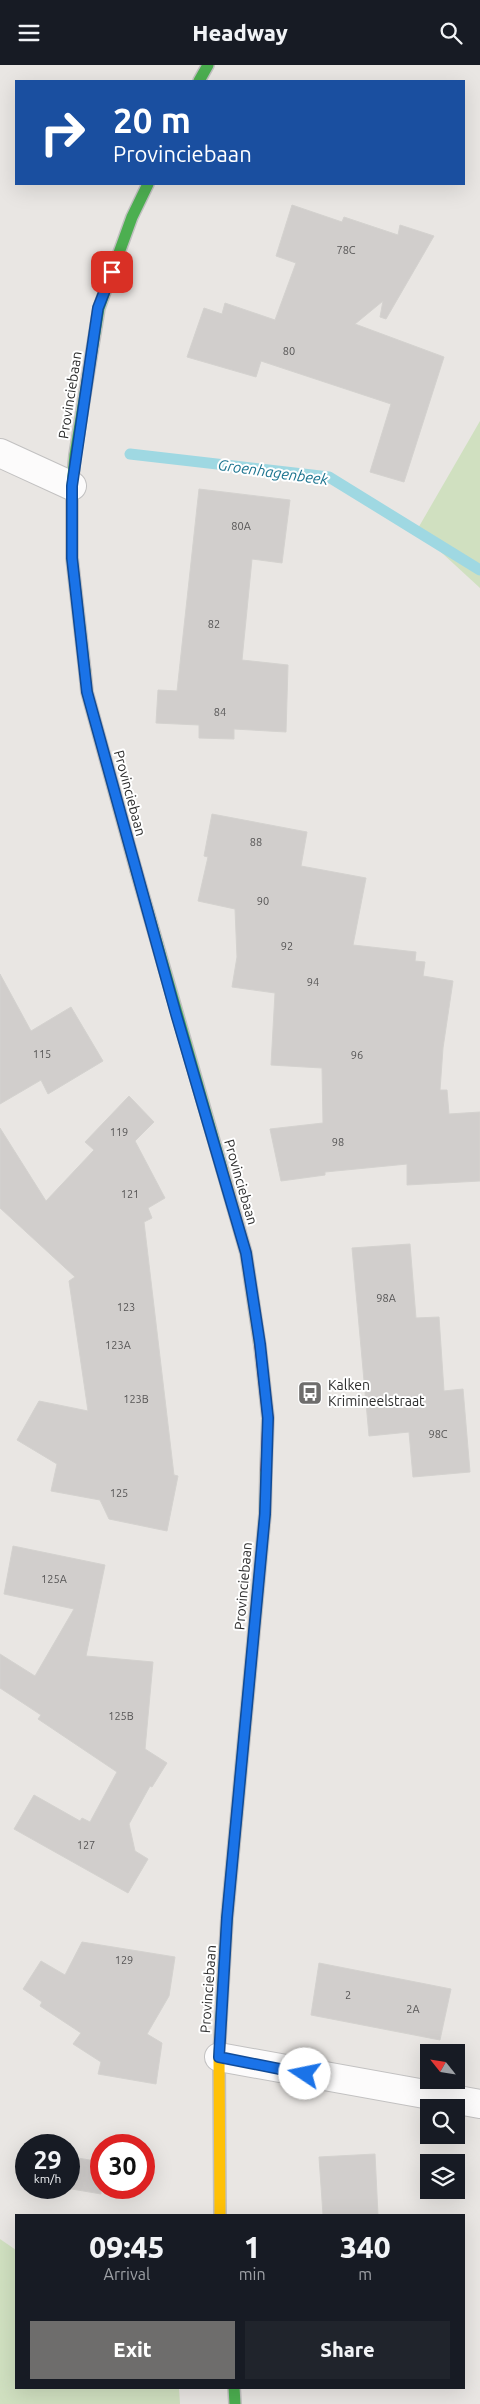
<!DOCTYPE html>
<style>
:root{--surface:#171b24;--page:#20242c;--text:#f1f3f6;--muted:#9ea1a6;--accent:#6e6d6c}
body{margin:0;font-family:Ubuntu,sans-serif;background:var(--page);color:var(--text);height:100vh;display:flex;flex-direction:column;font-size:19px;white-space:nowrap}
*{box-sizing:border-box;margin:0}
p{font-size:16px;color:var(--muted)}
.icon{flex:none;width:28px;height:28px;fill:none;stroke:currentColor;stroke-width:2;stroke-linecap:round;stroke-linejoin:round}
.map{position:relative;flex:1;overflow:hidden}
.details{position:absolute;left:15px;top:2149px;width:450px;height:175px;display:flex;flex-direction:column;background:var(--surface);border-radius:0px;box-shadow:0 5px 20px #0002}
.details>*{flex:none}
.banner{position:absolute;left:15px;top:15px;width:450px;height:105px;border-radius:0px;box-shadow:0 5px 20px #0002;background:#1a4fa0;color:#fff;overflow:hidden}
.needle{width:32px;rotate:300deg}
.tools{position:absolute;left:420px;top:1979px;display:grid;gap:10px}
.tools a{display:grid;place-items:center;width:45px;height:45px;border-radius:0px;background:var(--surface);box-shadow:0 5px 20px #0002;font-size:25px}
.speed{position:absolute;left:15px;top:2069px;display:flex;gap:10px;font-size:25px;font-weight:700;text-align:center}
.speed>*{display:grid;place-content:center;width:65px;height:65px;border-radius:50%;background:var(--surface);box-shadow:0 5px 20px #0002;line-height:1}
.speed small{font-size:12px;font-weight:400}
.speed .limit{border:8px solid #d22;background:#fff;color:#111}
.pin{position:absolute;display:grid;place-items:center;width:42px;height:42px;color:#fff;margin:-21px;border-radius:10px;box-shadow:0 2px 8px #0006}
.me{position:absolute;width:55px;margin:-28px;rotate:281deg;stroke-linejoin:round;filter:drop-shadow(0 0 4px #0008)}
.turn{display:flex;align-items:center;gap:18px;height:105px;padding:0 15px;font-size:22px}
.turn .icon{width:65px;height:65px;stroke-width:2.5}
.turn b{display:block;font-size:35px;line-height:42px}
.eta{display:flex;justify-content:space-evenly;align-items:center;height:85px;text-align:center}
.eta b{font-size:30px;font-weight:800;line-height:35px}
.primary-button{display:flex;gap:10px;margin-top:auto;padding:10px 15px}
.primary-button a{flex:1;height:58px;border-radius:0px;background:var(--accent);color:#fff;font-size:20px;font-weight:800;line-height:58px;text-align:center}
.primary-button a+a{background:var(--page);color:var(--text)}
header{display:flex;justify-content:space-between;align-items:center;height:65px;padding:0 15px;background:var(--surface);font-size:22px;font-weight:800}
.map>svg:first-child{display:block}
.green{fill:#d0e0c0}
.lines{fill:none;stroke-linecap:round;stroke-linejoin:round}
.stream{stroke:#9fd8e2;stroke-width:11}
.building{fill:#d1cecc;stroke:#d4d2cf}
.street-casing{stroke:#c2c1c1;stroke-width:30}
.fast-casing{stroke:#c2c1c1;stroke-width:14}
.slow-casing{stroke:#c2c1c1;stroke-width:14}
.jam-casing{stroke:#c2c1c1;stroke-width:14}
.street{stroke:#fcfbfb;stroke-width:28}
.fast{stroke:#4caf50;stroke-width:11}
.slow{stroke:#ffc107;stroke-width:11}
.jam{stroke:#c62828;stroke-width:11}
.route-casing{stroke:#114b97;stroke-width:12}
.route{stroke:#1a73e8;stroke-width:9}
.labels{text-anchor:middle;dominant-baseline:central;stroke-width:4;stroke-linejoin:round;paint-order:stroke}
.number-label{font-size:11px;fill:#565555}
.street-label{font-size:14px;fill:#2c2c2c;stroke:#fff}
.poi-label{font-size:14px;fill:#2c2c2c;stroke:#fff;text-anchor:start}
.water-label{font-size:15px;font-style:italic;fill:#1c748f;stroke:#fff}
</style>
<header><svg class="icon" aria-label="menu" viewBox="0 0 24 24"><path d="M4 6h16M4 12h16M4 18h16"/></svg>Headway<svg class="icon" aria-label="search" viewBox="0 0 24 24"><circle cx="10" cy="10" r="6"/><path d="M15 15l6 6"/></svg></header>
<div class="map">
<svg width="480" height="2339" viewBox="0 0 480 2339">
<rect width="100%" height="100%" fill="#e9e6e3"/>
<path class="green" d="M480,356V523L417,465Z
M0,2174L16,2185V2322L179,2323L180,2339H0Z"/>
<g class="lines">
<path class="stream" d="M130,389L329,412L480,505"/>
</g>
<path class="building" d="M292,140L342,157L344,152L398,170L400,160L434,171L386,254L380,252L383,236L355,259L444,292L404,417L370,407L391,339L261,296L256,312L187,292L204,243L222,249L225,238L275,255L296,198L276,191Z
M199,424L290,435L282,498L252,494L242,595L288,600L286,667L234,664V674L199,673V660L156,658L158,625L177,626Z
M212,749L307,767L301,801L366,813L353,880L416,887L415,896L425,897L423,911L453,916L443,983L440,1025H447L449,1049L480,1047V1116L407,1120V1099L325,1107V1110L281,1116L270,1064L323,1058L322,1003L271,1000L275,928L232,922L237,892L235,844L198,836L208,792L204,791Z
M0,909L31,966L71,942L103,996L48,1029L41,1015L0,1039Z
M129,1031L154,1057L135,1076L165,1133L148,1143L152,1153L144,1157L174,1410L178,1411L167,1466L109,1454L100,1435L51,1426L57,1399L17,1375L39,1336L88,1346L69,1216L75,1212L0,1143V1063L46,1136L94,1085L85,1077Z
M410,1179L416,1253L439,1252L444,1326L463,1324L470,1407L413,1412L409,1367L369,1371L352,1183Z
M13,1481L105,1500L86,1591L153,1597L145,1684L167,1698L152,1722L150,1721L129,1759L135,1786L148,1794L128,1828L14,1764L34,1730L80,1756L82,1753L90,1757L117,1707L38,1654L41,1650L0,1623V1589L35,1611L74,1544L4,1529Z
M82,1877L175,1892L169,1931L147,1969L162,1978L156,2019L98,2009L101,1997L73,1979L81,1968L40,1941L42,1937L23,1924L41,1896L65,1910Z
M319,1898L451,1924L440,1975L311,1950Z
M375,2089L378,2150H323L319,2092Z
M72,2092L101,2097V2129L66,2123L69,2122Z"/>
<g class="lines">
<defs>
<path id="street" d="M0,388L72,421
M219,1992L480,2039"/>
<path id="fast" d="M199,16L208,0
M85,607L72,493V421L75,390L99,243L132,152L148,119
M136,805L222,1104
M221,1953L227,1853L265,1449L266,1405
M234,2322L235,2339"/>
<path id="slow" d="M85,607L87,627L136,805
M222,1104L246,1188L260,1281
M220,2150L219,1992L221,1953"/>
<path id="jam" d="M260,1281L268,1353L266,1405"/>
</defs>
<use href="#street" class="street-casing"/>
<use href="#fast" class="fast-casing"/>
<use href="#slow" class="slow-casing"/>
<use href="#jam" class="jam-casing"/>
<use href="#street" class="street"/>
<use href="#fast" class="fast"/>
<use href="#slow" class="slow"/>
<use href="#jam" class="jam"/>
</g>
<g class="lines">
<defs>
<path id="route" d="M112,207L98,243L72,421V493L87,627L176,949L246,1188L260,1279L268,1353L265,1449L227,1853L219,1992L305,2009"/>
</defs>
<use href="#route" class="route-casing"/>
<use href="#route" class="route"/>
</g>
<defs>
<symbol id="bus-square" viewBox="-11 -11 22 22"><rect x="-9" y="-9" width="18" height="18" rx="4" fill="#6e6d6c" stroke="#fff"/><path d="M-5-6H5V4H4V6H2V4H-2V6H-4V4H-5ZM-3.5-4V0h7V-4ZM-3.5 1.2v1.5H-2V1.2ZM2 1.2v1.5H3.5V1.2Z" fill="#fff"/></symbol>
</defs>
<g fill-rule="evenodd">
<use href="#bus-square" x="296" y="1314" width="28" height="28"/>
</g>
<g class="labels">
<g class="number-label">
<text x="346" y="185">78C</text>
<text x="289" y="286">80</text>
<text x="241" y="461">80A</text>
<text x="214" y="559">82</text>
<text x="220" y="647">84</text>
<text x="256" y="777">88</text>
<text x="263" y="836">90</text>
<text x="287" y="881">92</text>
<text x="313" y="917">94</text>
<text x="42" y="989">115</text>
<text x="357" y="990">96</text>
<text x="119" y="1067">119</text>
<text x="338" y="1077">98</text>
<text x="130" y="1129">121</text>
<text x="386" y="1233">98A</text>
<text x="126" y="1242">123</text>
<text x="118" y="1280">123A</text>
<text x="136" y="1334">123B</text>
<text x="438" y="1369">98C</text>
<text x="119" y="1428">125</text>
<text x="54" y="1514">125A</text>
<text x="121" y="1651">125B</text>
<text x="86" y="1780">127</text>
<text x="124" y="1895">129</text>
<text x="348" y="1930">2</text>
<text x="413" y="1944">2A</text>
</g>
<g class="street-label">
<text transform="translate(70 330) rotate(-81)">Provinciebaan</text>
<text transform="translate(130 728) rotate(75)">Provinciebaan</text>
<text transform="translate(241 1117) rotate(74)">Provinciebaan</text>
<text transform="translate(243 1521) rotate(-85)">Provinciebaan</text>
<text transform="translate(208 1924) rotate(-86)">Provinciebaan</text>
</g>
<g class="poi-label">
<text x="328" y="1320">Kalken<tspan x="328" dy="16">Krimineelstraat</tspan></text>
</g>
<g class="water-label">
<text transform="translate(273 407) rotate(8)">Groenhagenbeek</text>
</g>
</g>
</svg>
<div class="tools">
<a><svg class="needle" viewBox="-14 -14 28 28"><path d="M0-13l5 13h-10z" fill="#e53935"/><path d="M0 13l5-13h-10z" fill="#9ea1a6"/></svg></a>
<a><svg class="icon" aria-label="search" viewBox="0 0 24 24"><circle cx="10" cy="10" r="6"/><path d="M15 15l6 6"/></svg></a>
<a><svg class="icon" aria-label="layers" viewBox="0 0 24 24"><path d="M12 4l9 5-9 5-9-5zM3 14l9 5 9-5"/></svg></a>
</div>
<div class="speed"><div>29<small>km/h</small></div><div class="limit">30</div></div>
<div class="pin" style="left:112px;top:207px;background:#d93025"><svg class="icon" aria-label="arrive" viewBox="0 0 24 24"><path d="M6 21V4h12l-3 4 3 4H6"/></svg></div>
<svg class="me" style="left:305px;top:2009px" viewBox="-20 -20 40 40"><circle r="19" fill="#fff"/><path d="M0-13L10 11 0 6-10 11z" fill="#1a73e8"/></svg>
<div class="banner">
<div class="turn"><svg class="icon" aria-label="right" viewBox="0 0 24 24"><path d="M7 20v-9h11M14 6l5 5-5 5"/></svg><div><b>20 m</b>Provinciebaan</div></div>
</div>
<section class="details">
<div class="eta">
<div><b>09:45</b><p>Arrival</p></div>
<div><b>1</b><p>min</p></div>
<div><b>340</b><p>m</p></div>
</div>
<div class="primary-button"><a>Exit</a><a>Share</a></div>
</section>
</div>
